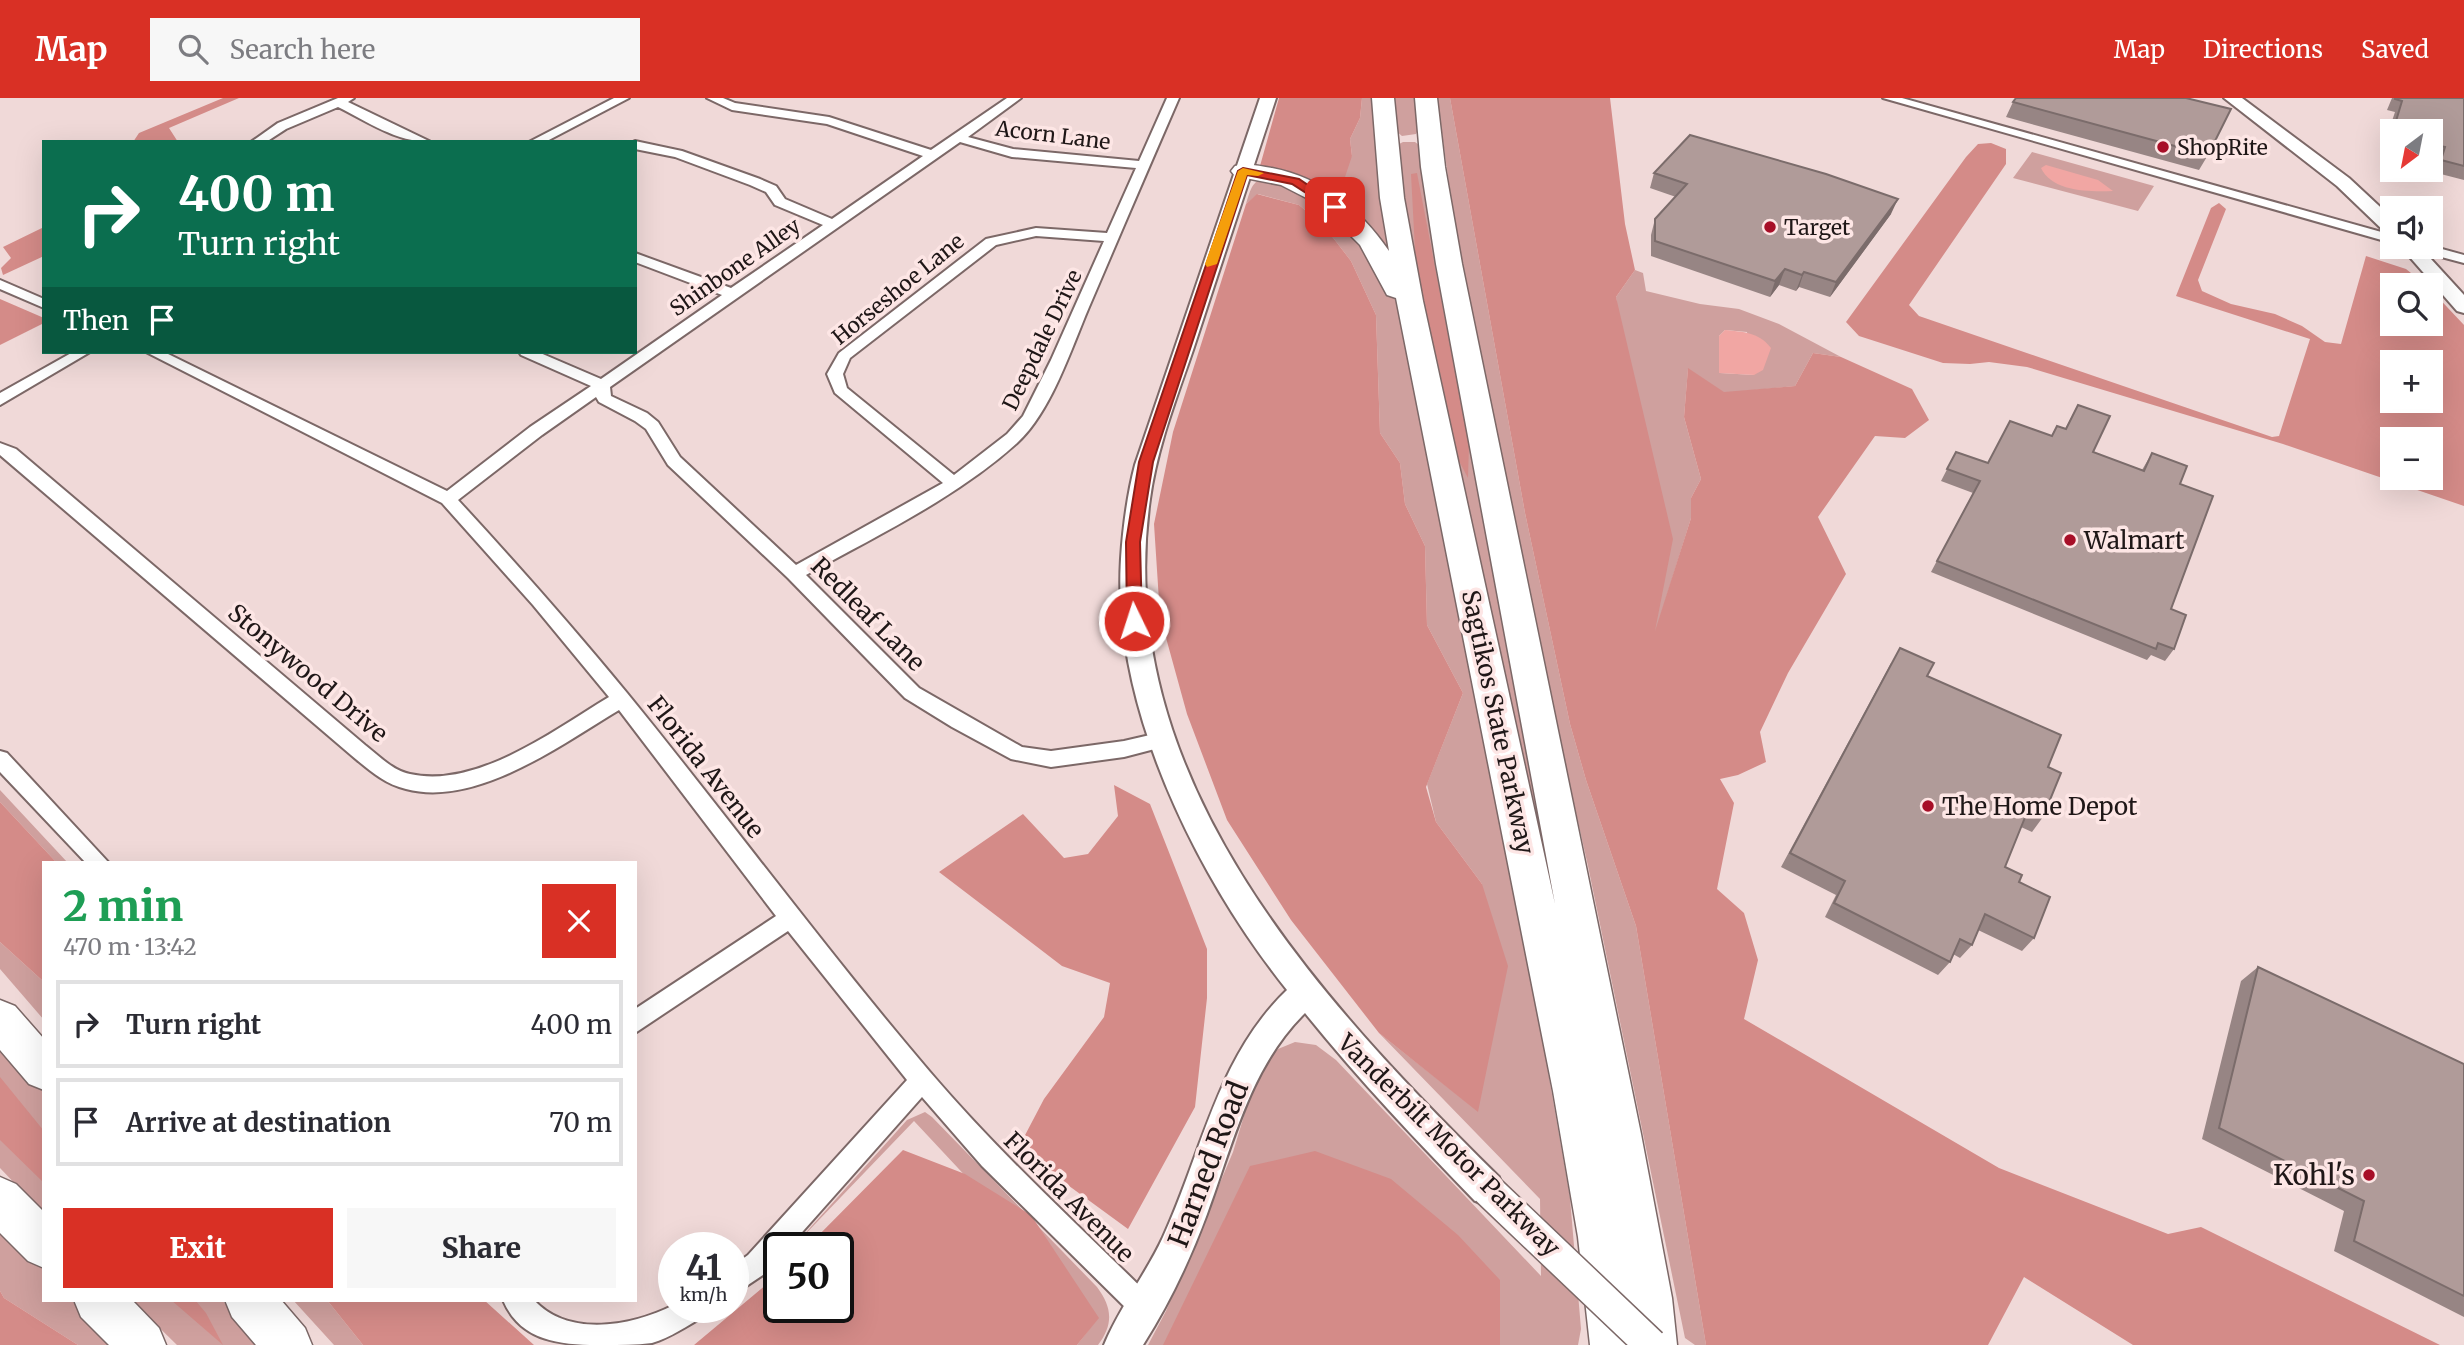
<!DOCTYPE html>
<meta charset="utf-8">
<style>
:root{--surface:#fff;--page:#f7f7f7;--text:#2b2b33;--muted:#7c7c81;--line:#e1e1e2;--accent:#d93025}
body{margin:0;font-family:Merriweather,serif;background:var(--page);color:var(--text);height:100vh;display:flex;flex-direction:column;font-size:26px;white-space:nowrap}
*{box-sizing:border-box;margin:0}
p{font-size:23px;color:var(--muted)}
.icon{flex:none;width:38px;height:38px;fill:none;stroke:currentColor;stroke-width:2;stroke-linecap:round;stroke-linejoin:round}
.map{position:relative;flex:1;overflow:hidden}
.sheet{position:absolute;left:42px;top:763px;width:595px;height:441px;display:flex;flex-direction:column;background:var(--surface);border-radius:0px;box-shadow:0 7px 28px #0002}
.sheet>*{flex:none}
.banner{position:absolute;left:42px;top:42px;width:595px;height:214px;border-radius:0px;box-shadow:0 7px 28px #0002;background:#0b6e4f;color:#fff;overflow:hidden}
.needle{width:46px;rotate:212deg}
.buttons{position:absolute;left:2380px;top:21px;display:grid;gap:14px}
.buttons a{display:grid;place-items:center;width:63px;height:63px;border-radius:0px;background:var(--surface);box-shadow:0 7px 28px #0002;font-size:35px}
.speed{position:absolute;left:658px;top:1134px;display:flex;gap:14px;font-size:35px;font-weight:700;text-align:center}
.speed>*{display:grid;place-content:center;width:91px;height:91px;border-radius:50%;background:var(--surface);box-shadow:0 7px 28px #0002;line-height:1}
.speed small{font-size:18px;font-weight:400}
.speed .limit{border:4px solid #111;border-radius:10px;background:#fff;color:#111}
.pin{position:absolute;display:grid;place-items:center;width:60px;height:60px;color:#fff;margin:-30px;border-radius:14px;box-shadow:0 4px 10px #0006}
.me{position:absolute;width:77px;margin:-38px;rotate:356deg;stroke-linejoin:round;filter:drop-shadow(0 0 5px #0008)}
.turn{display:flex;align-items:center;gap:24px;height:147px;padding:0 21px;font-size:32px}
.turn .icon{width:91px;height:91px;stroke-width:2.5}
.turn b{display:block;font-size:49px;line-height:60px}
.then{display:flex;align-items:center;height:66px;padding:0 21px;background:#0003;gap:14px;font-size:26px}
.round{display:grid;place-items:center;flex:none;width:74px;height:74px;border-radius:0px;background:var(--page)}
.headline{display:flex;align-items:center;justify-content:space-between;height:119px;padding:0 21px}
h1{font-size:42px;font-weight:800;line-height:52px;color:#1e9e55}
.cta{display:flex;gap:14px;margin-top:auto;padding:14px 21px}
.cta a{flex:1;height:80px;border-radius:0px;background:var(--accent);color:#fff;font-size:28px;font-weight:800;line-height:80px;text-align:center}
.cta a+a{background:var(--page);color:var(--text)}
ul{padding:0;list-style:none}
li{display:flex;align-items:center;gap:21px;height:88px;margin:0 14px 10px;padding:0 7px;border:4px solid var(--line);border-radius:0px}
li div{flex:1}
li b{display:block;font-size:26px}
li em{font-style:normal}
header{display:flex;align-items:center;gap:42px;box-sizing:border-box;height:98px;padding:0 35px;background:var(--accent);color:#fff}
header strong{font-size:33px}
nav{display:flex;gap:38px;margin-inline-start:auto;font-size:24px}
.search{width:490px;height:63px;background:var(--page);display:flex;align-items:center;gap:18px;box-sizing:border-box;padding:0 24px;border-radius:0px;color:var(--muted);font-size:26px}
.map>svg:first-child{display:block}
.green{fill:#cfa09e;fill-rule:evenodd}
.forest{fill:#d48b88;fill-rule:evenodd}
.water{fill:#f1a6a3}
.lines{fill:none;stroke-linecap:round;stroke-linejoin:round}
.minor-casing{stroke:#7c6867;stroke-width:4}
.secondary-casing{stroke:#7c6867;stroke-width:4}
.motorway-casing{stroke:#7c6867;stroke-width:3}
.minor{fill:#fff;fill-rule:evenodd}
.secondary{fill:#fff;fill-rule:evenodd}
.motorway{fill:#fff;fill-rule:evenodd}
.secondary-bridge-casing{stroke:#7c6867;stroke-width:35;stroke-linecap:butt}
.secondary-bridge{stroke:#fff;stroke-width:32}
.wall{fill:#978584}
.shaded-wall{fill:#7b6c6b}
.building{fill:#b09b99;stroke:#7b6c6b;stroke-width:2}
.route{fill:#d93025;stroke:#8d1f18;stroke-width:2}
.slow{fill:#f59e0b}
.poi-dot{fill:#a70e27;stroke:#fde6e5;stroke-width:2.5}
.labels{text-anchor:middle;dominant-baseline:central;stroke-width:7;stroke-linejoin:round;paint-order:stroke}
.far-street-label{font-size:21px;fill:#1f1717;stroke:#fde6e5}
.far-poi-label{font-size:21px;fill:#1f1717;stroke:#fde6e5;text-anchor:start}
.poi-label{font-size:24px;fill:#1f1717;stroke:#fde6e5;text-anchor:start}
.street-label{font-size:24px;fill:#1f1717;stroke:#fde6e5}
.near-street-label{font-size:28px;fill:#1f1717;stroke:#fde6e5}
.near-poi-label{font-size:28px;fill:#1f1717;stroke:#fde6e5;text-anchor:end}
</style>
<header>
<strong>Map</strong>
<div class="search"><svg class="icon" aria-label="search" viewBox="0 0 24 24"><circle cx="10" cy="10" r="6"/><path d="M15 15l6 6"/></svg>Search here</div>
<nav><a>Map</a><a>Directions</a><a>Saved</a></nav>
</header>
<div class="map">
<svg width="2464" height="1247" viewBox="0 0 2464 1247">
<rect width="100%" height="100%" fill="#f0d9d8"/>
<path class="green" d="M1362,0H1372L1380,91L1399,179L1369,133L1260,68L1300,78L1318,86L1352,58L1350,41L1360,20Z
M1392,0H1418V32L1416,36L1402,38L1396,33Z
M1437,0H1450L1525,415L1570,626L1586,682L1636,828L1706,1247H1695L1685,1240L1588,768L1519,461L1457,142Z
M1403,44H1415L1419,47L1430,98L1574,867L1559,869L1399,106V46Z
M2032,54L2154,88L2138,113L2013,80Z
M1269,78L1337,115L1383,171L1396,202L1435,397L1504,720L1570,1100L1581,1231L1578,1247H1148L1166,1213L1233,1054L1257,975L1278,951L1295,944L1316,947L1336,962L1541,1178L1540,1101L1379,935L1478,1013L1482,786L1436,724L1427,686L1463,595L1427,527L1425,448L1405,406L1400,365L1380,335L1376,217L1351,163L1324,128L1299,107L1258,96L1246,106C1251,90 1252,82 1269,78Z
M1635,172L1643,175L1646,193L1700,206L1739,211L1779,226L1841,259L1813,255L1795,288L1724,295L1688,271L1684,319L1701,381L1691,400V420L1653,542L1616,199ZM1725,232L1747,234L1754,277L1720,275L1719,238Z
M0,692L68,765H57L0,704Z
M0,844L44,884V922L0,871Z
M0,942L44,993V1116L0,1070Z
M925,1014L932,1019L1097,1189C1112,1209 1114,1226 1098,1247H1077L1098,1220L914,1023L792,1150L907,1022Z
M0,1126L44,1173V1202H71L113,1247H78L4,1200L0,1193Z
M131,1202H222L260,1247H177Z
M293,1202H327L363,1247H334Z"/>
<path class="forest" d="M223,0H239L169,30L178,44H133L139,35Z
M1279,0H1362L1360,20L1350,41L1352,58L1342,88C1314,85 1288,75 1260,68Z
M1450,0H1610L1625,126L1635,172L1616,199L1673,441L1655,533L1691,420V400L1701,381L1684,319L1688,270L1724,294L1795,288L1813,255L1841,259L1912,291L1929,322L1905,340L1875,338L1818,419L1846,476L1788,575L1760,634L1766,664L1738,677L1720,681L1734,705L1717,791L1744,815L1758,862L1744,921L1999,1070L2168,1136L2201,1129L2440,1247H2133L2024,1179L1988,1247H1706L1636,828L1586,682L1570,626L1525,415Z
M1991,45L2006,51V66L1909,207L1919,218L2272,339L2279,338L2310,241L2176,198L2211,110L2219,105L2226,111L2198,182L2202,193L2231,206L2275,216L2302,228L2325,244L2341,246L2366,158L2406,171L2426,187H2392V226H2431V192L2464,227V408L2283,346L2027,269L1989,264L1970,266L1943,265L1859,238L1846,224L1966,59L1978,46ZM2392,264H2431V303H2392ZM2392,341H2431V380H2392Z
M1417,75L1469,347L1468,380L1458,361L1438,265L1417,190L1411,76Z
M1257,96L1299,107L1324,128L1351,163L1376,217L1380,335L1400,365L1405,406L1425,448L1427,527L1463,595L1426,689L1436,724L1482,786L1508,868L1478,1014L1379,935L1291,822L1227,722L1187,616L1160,518L1154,426L1173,334L1246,106Z
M44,129V158L3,177L1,170L11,160L3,149Z
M0,201L44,220V225L0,247Z
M1114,687L1150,706L1207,851V900L1195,1009L1128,1131L1050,1074L1023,1041L1044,1001L1104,919L1110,885L1062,868L939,774L1023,716L1064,760L1088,756L1118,718Z
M0,704L57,765H44V884L0,844Z
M0,979L44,1033V1085L0,1042Z
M903,1052L965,1076L1031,1117L1099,1220L1077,1247H694L779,1176V1209H838V1150H806Z
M1315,1053L1391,1081L1458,1137L1500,1182V1247H1163L1250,1068Z
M0,1193L4,1200L78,1247H0Z
M171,1202H195L206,1215L223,1247Z
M327,1202H484L534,1247H363Z"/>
<path class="water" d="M2046,67L2098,82L2113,93C2091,94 2052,94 2041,70Z
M1725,232C1743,234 1759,234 1771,250L1763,272L1754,277L1719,275V238Z"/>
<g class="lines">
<defs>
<path id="minor" d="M338,0H354L348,4L431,44C396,44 368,24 338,9L286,31L266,44H251L278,25Z
M614,0H629L545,44H529Z
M707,0H723L735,5L829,19L931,52L1007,0H1021L968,39L1013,51L1139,63L1167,0H1179C1148,71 1119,139 1089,209C1071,251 1051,314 1017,345C956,400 878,437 806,477L919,590L1022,649L1051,653L1124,643L1163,634L1170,637L1173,642L1170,647L1124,659L1051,669L1011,661L952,629L905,600L788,480L668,367L646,331L635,323L599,304L596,299L542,337L458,402C516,465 572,528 627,595C729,720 825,851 930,974C999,1055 1078,1127 1154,1202L1158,1211L1154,1220L1145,1224L1136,1220L982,1068L922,999L788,1150H779V1161L766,1175L733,1197V1168L748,1157L907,982L788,833L635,935V911L776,818L619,612C562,646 476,710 406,691C384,686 368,671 351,657L0,357V345L16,351L365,647C378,657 393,673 410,676C477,691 554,632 609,599L533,507L442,405L146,254H164L447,393L530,329L591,288L521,257L519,254H538L601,281L722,197L635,164V155L731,190L823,127L775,107L766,94L750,87L675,59L635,51V44H633L635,43L682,53L760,81L776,88L785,101L832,121L923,58L827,26L732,12ZM960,44L1012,59L1136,70L1107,135L1036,130L986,141L839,255L827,276L835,295L943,385L796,467L680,359L658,324L647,315L611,298L610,289ZM1036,138L1104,143L1051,262L1023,318L1007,336L954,377L847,290L843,276L850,260L996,147Z
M1883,0H1902L2392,137V145Z
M2431,148L2464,157V165L2415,152L2413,149Z
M0,182L44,201V210L0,191Z
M73,254H90L0,307V295Z
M0,653L7,655L109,765H86L0,674Z
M503,1202H534C569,1240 632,1228 674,1207V1209H709L705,1218C688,1227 670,1240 652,1245C636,1247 620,1247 604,1247C563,1247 521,1245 503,1202Z"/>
<path id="secondary" d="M1260,0H1276C1249,83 1221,166 1194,249C1177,299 1157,349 1150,401C1111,679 1317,899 1499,1079L1504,1091L1499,1103L1487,1108L1475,1103C1416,1042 1358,981 1305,915C1250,969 1233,1046 1207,1116C1190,1162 1169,1206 1143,1247H1104C1119,1210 1146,1176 1163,1139C1202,1055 1217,959 1287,892C1204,788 1128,639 1121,505C1118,465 1125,405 1135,367Z
M2224,0H2242L2349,80L2392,120V135L2385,134L2337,88Z
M2401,149H2420L2464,197V215L2457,213Z"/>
<path id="motorway" d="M1372,0H1394L1404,100L1423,203L1555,806L1436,166L1421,69L1415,0H1437L1445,69L1462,166L1641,1036L1672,1200L1677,1247H1590L1578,1139L1553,993L1396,200L1387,197L1360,147L1320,107L1281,87L1235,78L1231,73L1235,68C1247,65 1260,68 1272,70C1323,80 1360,111 1389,153L1380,100Z
M0,902L15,908L44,941V992L29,986L0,952Z
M0,1079L16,1086L44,1114V1170L28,1163L0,1135Z
M74,1202H132L159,1230L166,1247H109L81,1219Z
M225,1202H281L305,1230L312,1247H256L232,1219Z"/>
</defs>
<use href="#minor" class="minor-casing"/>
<use href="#secondary" class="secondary-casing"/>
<use href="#motorway" class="motorway-casing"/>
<use href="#minor" class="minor"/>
<use href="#secondary" class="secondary"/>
<use href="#motorway" class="motorway"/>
<defs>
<path id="secondary-bridge" d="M1487,1091L1651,1247"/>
</defs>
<use href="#secondary-bridge" class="secondary-bridge-casing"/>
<use href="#secondary-bridge" class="secondary-bridge"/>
</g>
<path class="wall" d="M2392,0H2464V82L2433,74L2437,61L2431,59V33H2392V49L2384,47L2395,14L2387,12Z
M2013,4L2208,57L2199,72L2006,19Z
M1654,75L1891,116L1830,199L1799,189L1796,193L1779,187L1770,199L1651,158V137L1655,121L1676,99L1650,90Z
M2078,307L2093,354L2142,372L2152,355L2180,386L2171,511L2174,551L2165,563L2151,557L2147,562L1931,474L1973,395L1941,383L1956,354L1987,365L2051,338L2057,328L2065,331Z
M1891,565L1927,578L2048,669L2043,719L2032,734L2021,729L2005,769L2019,784L2034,840L2022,853L1978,832L1972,847L1960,860L1953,856L1950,864L1938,877L1825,819L1836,797L1781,769Z
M2258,869L2464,966V1219L2334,1153L2344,1113L2202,1041L2241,883Z"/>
<path class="shaded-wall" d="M1898,101L1891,116L1830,199L1836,184Z
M1785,171L1779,187L1770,199L1775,183Z
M1804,174L1799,189L1796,193L1802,177Z"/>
<path class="building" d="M2016,0H2186L2231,11L2208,57L2013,4Z
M2395,0H2464V68L2441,62L2445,49L2431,46V33H2393L2402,3L2395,1Z
M1690,37L1826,76L1898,101L1836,184L1804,174L1802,177L1785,171L1775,183L1655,143V121L1687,86L1654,75Z
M2078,307L2110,318L2093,354L2144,373L2152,355L2187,368L2180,386L2213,398L2171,511L2186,517L2174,551L2158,545L2156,551L1937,463L1980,383L1947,371L1956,354L1988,365L2010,323L2052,338L2057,328L2066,331Z
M1900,550L1934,565L1927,578L2061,637L2048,669L2061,675L2043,719L2028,712L2005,769L2022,777L2019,784L2050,799L2034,840L1985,816L1972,847L1960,841L1950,864L1834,805L1845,783L1790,755Z
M2258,869L2464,966V1198L2354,1143L2364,1103L2219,1030Z"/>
<path class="route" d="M1243,70L1299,81L1340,109L1331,111L1292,86L1247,77L1153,364L1140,444L1142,523L1134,529L1127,523L1126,444L1139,364L1238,73Z"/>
<path class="slow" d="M1243,70L1264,75L1258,78L1247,77L1217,166L1207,169L1205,166L1238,73Z"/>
<g class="poi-dot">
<circle cx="2163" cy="49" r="7"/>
<circle cx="1770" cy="129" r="7"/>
<circle cx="2070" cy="442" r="7"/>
<circle cx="1928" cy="708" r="7"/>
<circle cx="2369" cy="1077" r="7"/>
</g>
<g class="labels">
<g class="far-street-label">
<text transform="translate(1053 37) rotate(7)">Acorn Lane</text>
<text transform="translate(735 169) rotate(-35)">Shinbone Alley</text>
<text transform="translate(898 191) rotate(-39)">Horseshoe Lane</text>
<text transform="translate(1042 242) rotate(-64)">Deepdale Drive</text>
</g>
<g class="far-poi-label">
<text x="2177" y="49">ShopRite</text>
<text x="1784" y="129">Target</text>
</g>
<g class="poi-label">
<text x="2084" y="442">Walmart</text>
<text x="1942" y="708">The Home Depot</text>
</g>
<g class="street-label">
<text transform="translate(868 516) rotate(45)">Redleaf Lane</text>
<text transform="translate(308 575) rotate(40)">Stonywood Drive</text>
<text transform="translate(1498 624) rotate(78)">Sagtikos State Parkway</text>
<text transform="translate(706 669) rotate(52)">Florida Avenue</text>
<text transform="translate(1449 1047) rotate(45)">Vanderbilt Motor Parkway</text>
<text transform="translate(1069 1099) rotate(45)">Florida Avenue</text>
</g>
<g class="near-street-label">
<text transform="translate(1208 1066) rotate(-69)">Harned Road</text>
</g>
<g class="near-poi-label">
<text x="2355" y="1077">Kohl's</text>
</g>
</g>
</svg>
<div class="buttons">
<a><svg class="needle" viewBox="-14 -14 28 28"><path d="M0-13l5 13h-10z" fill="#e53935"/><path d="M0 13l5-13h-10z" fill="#7c7c81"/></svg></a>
<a><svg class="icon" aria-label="sound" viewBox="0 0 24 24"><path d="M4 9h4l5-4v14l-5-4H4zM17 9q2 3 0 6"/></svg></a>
<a><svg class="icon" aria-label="search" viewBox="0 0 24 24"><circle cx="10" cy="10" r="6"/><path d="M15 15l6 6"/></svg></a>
<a>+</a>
<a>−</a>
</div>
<div class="speed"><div>41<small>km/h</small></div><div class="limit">50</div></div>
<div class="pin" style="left:1335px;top:109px;background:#d93025"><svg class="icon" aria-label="arrive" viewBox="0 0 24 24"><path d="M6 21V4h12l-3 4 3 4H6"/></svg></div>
<svg class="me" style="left:1134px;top:523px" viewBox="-20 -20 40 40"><circle r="17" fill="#d93025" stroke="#fff" stroke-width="3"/><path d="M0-11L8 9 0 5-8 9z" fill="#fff"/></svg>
<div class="banner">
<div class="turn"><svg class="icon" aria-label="right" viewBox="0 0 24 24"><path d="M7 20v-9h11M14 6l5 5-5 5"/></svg><div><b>400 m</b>Turn right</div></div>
<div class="then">Then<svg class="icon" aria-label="arrive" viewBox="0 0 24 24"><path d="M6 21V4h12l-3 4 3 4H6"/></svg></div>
</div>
<section class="sheet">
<div class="headline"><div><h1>2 min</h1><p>470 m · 13:42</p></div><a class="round" style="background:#d93025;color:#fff"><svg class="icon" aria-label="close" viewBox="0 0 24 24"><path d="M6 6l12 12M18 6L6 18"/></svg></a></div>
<ul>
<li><svg class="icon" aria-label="right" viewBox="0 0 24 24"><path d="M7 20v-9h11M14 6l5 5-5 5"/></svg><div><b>Turn right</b></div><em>400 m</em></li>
<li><svg class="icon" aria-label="arrive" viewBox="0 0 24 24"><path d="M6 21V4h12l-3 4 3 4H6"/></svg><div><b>Arrive at destination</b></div><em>70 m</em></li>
</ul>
<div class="cta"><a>Exit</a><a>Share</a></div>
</section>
</div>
